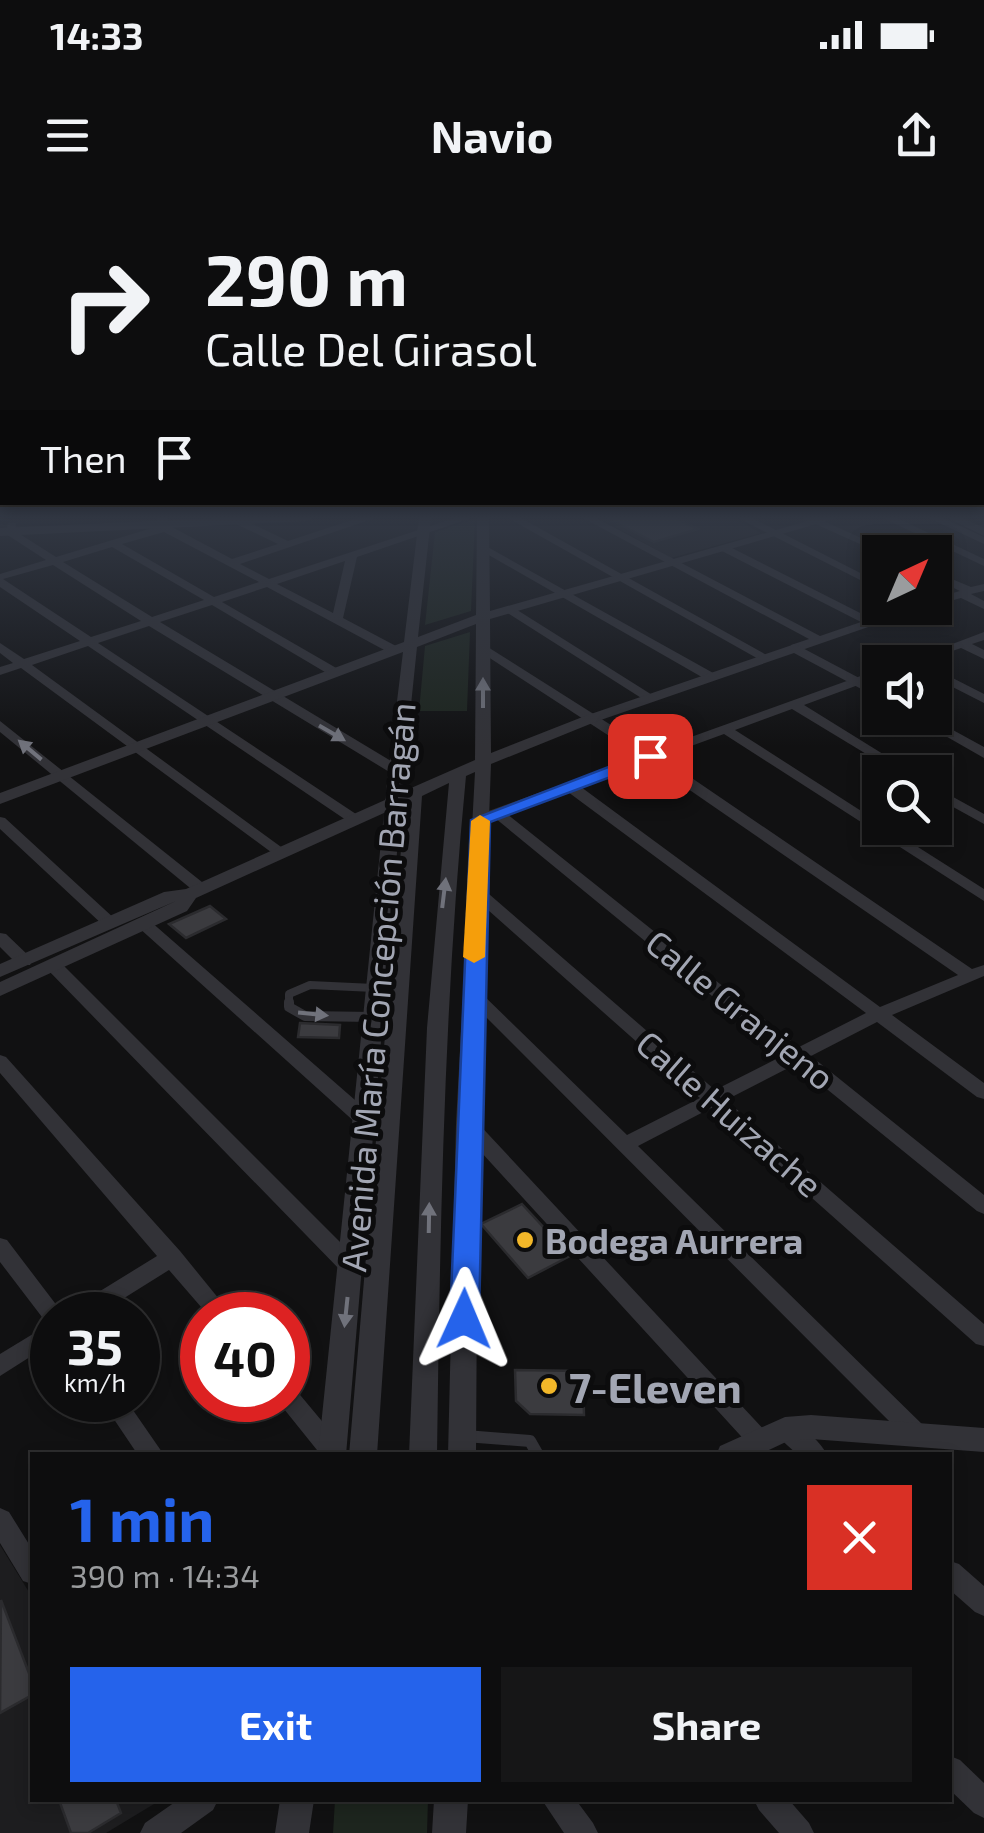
<!DOCTYPE html>
<meta charset="utf-8">
<style>
:root{--surface:#0d0d0e;--page:#161617;--text:#f1f3f6;--muted:#9a9c9e;--line:#2d2d2e;--accent:#2563eb}
body{margin:0;font-family:"Exo 2",sans-serif;background:var(--page);color:var(--text);height:100vh;display:flex;flex-direction:column;font-size:38px;white-space:nowrap}
*{box-sizing:border-box;margin:0}
p{font-size:32px;color:var(--muted)}
.icon{flex:none;width:55px;height:55px;fill:none;stroke:currentColor;stroke-width:2;stroke-linecap:round;stroke-linejoin:round}
.map{position:relative;flex:1;overflow:hidden}
.drawer{position:absolute;left:30px;top:1252px;width:922px;height:350px;display:flex;flex-direction:column;background:var(--surface);border-radius:0px;box-shadow:0 5px 15px #0003,0 0 0 2px var(--line)}
.drawer>*{flex:none}
.banner{position:absolute;left:0px;top:0px;width:985px;height:305px;box-shadow:0 5px 15px #0003,0 0 0 2px var(--line);background:#0d0d0e;color:var(--text);overflow:hidden}
.needle{width:65px;rotate:44deg}
.buttons{position:absolute;left:862px;top:335px;display:grid;gap:20px}
.buttons a{display:grid;place-items:center;width:90px;height:90px;border-radius:0px;background:var(--surface);box-shadow:0 5px 15px #0003,0 0 0 2px var(--line);font-size:50px}
.speed{position:absolute;left:30px;top:1092px;display:flex;gap:20px;font-size:50px;font-weight:700;text-align:center}
.speed>*{display:grid;place-content:center;width:130px;height:130px;border-radius:50%;background:var(--surface);box-shadow:0 5px 15px #0003,0 0 0 2px var(--line);line-height:1}
.speed small{font-size:25px;font-weight:400}
.speed .limit{border:15px solid #d22;background:#fff;color:#111}
.pin{position:absolute;display:grid;place-items:center;width:85px;height:85px;color:#fff;margin:-42px;border-radius:20px;box-shadow:0 5px 15px #0006}
.me{position:absolute;width:110px;margin:-55px;rotate:1deg;stroke-linejoin:round;filter:drop-shadow(0 0 8px #0008)}
.turn{display:flex;align-items:center;gap:35px;height:210px;padding:0 40px;font-size:45px}
.turn .icon{width:130px;height:130px;stroke-width:2.5}
.turn b{display:block;font-size:70px;line-height:85px}
.then{display:flex;align-items:center;height:95px;padding:0 40px;background:#0003;gap:20px;font-size:38px}
.round{display:grid;place-items:center;flex:none;width:105px;height:105px;border-radius:0px;background:var(--page)}
.overview{display:flex;align-items:center;justify-content:space-between;height:170px;padding:0 40px}
h1{font-size:60px;font-weight:700;line-height:75px;color:var(--accent)}
.primary-button{display:flex;gap:20px;margin-top:auto;padding:20px 40px}
.primary-button a{flex:1;height:115px;border-radius:0px;background:var(--accent);color:#fff;font-size:40px;font-weight:700;line-height:115px;text-align:center}
.primary-button a+a{background:var(--page);color:var(--text)}
.status{display:flex;justify-content:space-between;align-items:center;height:70px;padding:0 50px;background:var(--surface);direction:ltr}
.status svg{height:28px;fill:currentColor}
header{display:flex;justify-content:space-between;align-items:center;height:130px;padding:0 40px;background:var(--surface);font-size:45px;font-weight:700}
.map>svg:first-child{display:block}
.built{fill:#1d1d1f}
.green{fill:#1d251e}
.building{fill:#3b3b3f;stroke:#2b2b2e;stroke-width:2.5}
.lines{fill:none;stroke-linecap:round;stroke-linejoin:round}
.service-far2{stroke:#323237;stroke-width:8}
.service-far1{stroke:#323237;stroke-width:10}
.service{stroke:#323237;stroke-width:12}
.minor{fill:#323237;fill-rule:evenodd}
.tertiary{fill:#323237;fill-rule:evenodd}
.oneway{fill:#70727b}
.route{fill:#2563eb;stroke:#184099;stroke-width:2.5}
.slow{fill:#f59e0b}
.poi-dot{fill:#f2b729;stroke:#0c0c0d;stroke-width:4}
.labels{text-anchor:middle;dominant-baseline:central;stroke-width:10;stroke-linejoin:round;paint-order:stroke}
.street-label{font-size:35px;fill:#a2a6b3;stroke:#0c0c0d}
.poi-label{font-size:35px;font-weight:bold;fill:#a2a6b3;stroke:#0c0c0d;text-anchor:start}
.near-poi-label{font-size:42px;font-weight:bold;fill:#a2a6b3;stroke:#0c0c0d;text-anchor:start}
</style>
<div class="status"><b>14:33</b><svg viewBox="0 0 49 12"><path d="M0 12V9h3v3zM5 12V6h3v6zM10 12V3h3v9zM15 12V0h3v12zM26 1h20v11H26zM47 4h2v5h-2z"/></svg></div>
<header><svg class="icon" aria-label="menu" viewBox="0 0 24 24"><path d="M4 6h16M4 12h16M4 18h16"/></svg>Navio<svg class="icon" aria-label="share" viewBox="0 0 24 24"><path d="M12 15V3M7 8l5-5 5 5M5 13v7h14v-7"/></svg></header>
<div class="map">
<svg width="984" height="1633" viewBox="0 0 984 1633">
<rect width="100%" height="100%" fill="#111112"/>
<path class="built" d="M600,318H733L761,333L671,358Z
M0,1345L32,1397V1600L159,1601L106,1633H0Z"/>
<path class="green" d="M475,319L471,411L425,425L435,332Z
M470,432L467,511H419L425,446Z
M335,1600H428L427,1633H333Z"/>
<path class="building" d="M607,318H675L698,329L654,342Z
M210,706L226,719L186,738L169,724Z
M300,823L340,825L339,838L298,837Z
M522,1004L570,1056L528,1078L481,1024Z
M515,1170L583,1171L584,1215L530,1214L516,1201Z
M1,1400L32,1481V1495L0,1513Z
M59,1600H116L121,1613L88,1633H71Z"/>
<g class="lines">
<path class="service-far2" d="M289,804V794L310,785L374,788"/>
<path class="service-far1" d="M289,802V807L305,816L373,817"/>
<path class="service" d="M465,1236L530,1241L538,1255"/>
<path class="minor" d="M157,318H167L170,326L232,359L278,344L236,324V320H244L288,341L358,318H375L240,364L269,379L455,318H471L357,357L343,418L396,446V452H388L267,387L222,402L338,469V475H330L212,405L160,422L401,567V573H391L149,426L98,443L359,616V622H349L88,446L32,465L288,652L285,655H275L21,468L0,475V467L13,463L0,453V443L24,459L80,441L0,387V374L46,360L6,334L8,323H16L15,331L56,357L159,326ZM164,332L259,382L214,397L122,344ZM112,347L204,400L152,417L63,362ZM345,361L333,413L277,384ZM53,365L141,421L91,437L3,379Z
M508,318H521L772,458L762,461Z
M583,318H596L820,436L861,422L720,350V346H728L872,419L907,408H923L799,451H791V445L809,439Z
M738,318H752L880,383V390Z
M802,318H817L892,352L880,353Z
M883,318H897L984,359V366Z
M929,318H943L984,337V344Z
M484,345L715,474L717,477L707,480L480,350L479,348Z
M935,372L971,387L984,384V391L971,394L984,401V409L961,398L935,405V398L960,391L935,379Z
M506,408H514L657,498L646,501L506,412Z
M984,432V440L972,444L984,450V459L961,448L921,462H905Z
M483,444L652,551L880,469V477L804,505L912,572H896L792,509L735,530L880,623V628H888L984,689V701L724,534L661,557L972,769L984,765V776L892,815L984,883V899L977,897L877,822L811,856L984,995V1014L977,1011L796,864L726,900L984,1124V1146L976,1144L711,908L638,946L926,1228L930,1235L926,1242L918,1246L910,1242L464,795L473,789L479,791L627,935L700,898L470,694L468,691L476,686L482,688L715,890L784,855L495,618H486V612L640,556L479,451L477,448ZM649,562L958,775L880,807L581,587ZM568,592L866,813L799,847L507,614Z
M935,469L984,494V503L935,478Z
M0,521L207,686L209,689L207,692H195L0,532Z
M935,587L984,614V624L935,597Z
M0,617L5,618L116,720L118,723L116,726H104L0,629Z
M144,719L150,721L371,914L374,919L371,924H357L138,727L136,724L138,721Z
M0,733L6,734L30,757L32,761L30,765H18L0,747Z
M53,760L59,761L359,1061L362,1067L359,1073L351,1075L343,1073L47,769L45,765L47,761Z
M0,855L6,857L180,1051L232,1115H208L169,1070L97,1115H68L71,1109L157,1056L0,873Z
M467,917L474,919L766,1232L770,1239L766,1246L758,1250L750,1246L460,929L457,924L460,919Z
M0,1038L7,1040L64,1115H52V1143L0,1176V1154L51,1123L45,1121L0,1062Z
M288,1187L296,1190L341,1244L344,1255H321L280,1204L278,1200H288Z
M101,1200H126L164,1255H138Z
M785,1219C800,1224 820,1240 827,1255H798L777,1236L773,1229L777,1222Z
M0,1308L9,1312L32,1349V1384L23,1381L0,1343Z
M950,1361L959,1364L984,1386V1416L975,1412L950,1390Z
M950,1556L960,1560L984,1583V1618L974,1613L950,1590Z
M178,1600H218L213,1610L181,1633H140L145,1623Z
M542,1600H576L593,1623L598,1633H564Z
M754,1600H789L809,1623L814,1633H779L759,1610Z"/>
<path class="tertiary" d="M221,318H312L307,321L0,336V328Z
M419,318H431L418,437L476,415L477,318H489L490,411L818,318H837L490,419L491,553L585,516L795,444L880,489V499L794,453L595,522L491,564L478,924L476,1255H448L456,924L475,572L466,576C444,802 440,1028 437,1255H409L427,828L449,583L422,596L377,1255H349L405,603L401,605L346,1255H318L384,613L196,698L187,711L0,796V782L176,701L0,777V764L164,692L186,689L385,600L403,452L0,604V593L404,442ZM476,424L475,560L402,592L417,447Z
M948,318H963L984,328V336Z
M914,518H931L984,547V558Z
M811,1215L984,1228V1252L811,1239L788,1241L758,1255H716L720,1246L785,1217Z
M280,1600H314L309,1633H275Z
M434,1600H468L466,1633H432Z"/>
</g>
<defs><path id="oneway-solid" d="M-6-.8H1V-3.2L6.5 0L1 3.2V.8H-6Z" transform="scale(2.5)"/></defs>
<g class="oneway">
<use href="#oneway-solid" transform="translate(483 493) rotate(-90)"/>
<use href="#oneway-solid" transform="translate(332 533) rotate(30)"/>
<use href="#oneway-solid" transform="translate(30 550) rotate(-140)"/>
<use href="#oneway-solid" transform="translate(444 693) rotate(-83)"/>
<use href="#oneway-solid" transform="translate(313 814) rotate(6)"/>
<use href="#oneway-solid" transform="translate(429 1018) rotate(-89)"/>
<use href="#oneway-solid" transform="translate(346 1112) rotate(96)"/>
</g>
<linearGradient id="sky" x2="0" y2="1"><stop stop-color="#09090a"/><stop offset="0.58" stop-color="#323844"/><stop offset="1" stop-color="#323844" stop-opacity="0"/></linearGradient>
<rect width="984" height="547" fill="url(#sky)"/>
<path class="route" d="M650,551L659,556L656,560L490,622L479,1119L474,1127L464,1131L454,1127L450,1119L471,620Z"/>
<path class="slow" d="M480,615L490,621L485,757L474,763L463,757L471,621Z"/>
<g class="poi-dot">
<circle cx="525" cy="1040" r="10"/>
<circle cx="549" cy="1186" r="10"/>
</g>
<g class="labels">
<g class="street-label">
<text transform="translate(377 787) rotate(-85)">Avenida María Concepción Barragán</text>
<text transform="translate(741 809) rotate(39)">Calle Granjeno</text>
<text transform="translate(730 913) rotate(41)">Calle Huizache</text>
</g>
<g class="poi-label">
<text x="545" y="1040">Bodega Aurrera</text>
</g>
<g class="near-poi-label">
<text x="569" y="1186">7-Eleven</text>
</g>
</g>
</svg>
<div class="buttons">
<a><svg class="needle" viewBox="-14 -14 28 28"><path d="M0-13l5 13h-10z" fill="#e53935"/><path d="M0 13l5-13h-10z" fill="#9a9c9e"/></svg></a>
<a><svg class="icon" aria-label="sound" viewBox="0 0 24 24"><path d="M4 9h4l5-4v14l-5-4H4zM17 9q2 3 0 6"/></svg></a>
<a><svg class="icon" aria-label="search" viewBox="0 0 24 24"><circle cx="10" cy="10" r="6"/><path d="M15 15l6 6"/></svg></a>
</div>
<div class="speed"><div>35<small>km/h</small></div><div class="limit">40</div></div>
<div class="pin" style="left:650px;top:556px;background:#d93025"><svg class="icon" aria-label="arrive" viewBox="0 0 24 24"><path d="M6 21V4h12l-3 4 3 4H6"/></svg></div>
<svg class="me" style="left:464px;top:1119px" viewBox="-20 -20 40 40"><path d="M0-17L14 15 0 8-14 15z" fill="#2563eb" stroke="#fff" stroke-width="4"/></svg>
<div class="banner">
<div class="turn"><svg class="icon" aria-label="right" viewBox="0 0 24 24"><path d="M7 20v-9h11M14 6l5 5-5 5"/></svg><div><b>290 m</b>Calle Del Girasol</div></div>
<div class="then">Then<svg class="icon" aria-label="arrive" viewBox="0 0 24 24"><path d="M6 21V4h12l-3 4 3 4H6"/></svg></div>
</div>
<section class="drawer">
<div class="overview"><div><h1>1 min</h1><p>390 m · 14:34</p></div><a class="round" style="background:#d93025;color:#fff"><svg class="icon" aria-label="close" viewBox="0 0 24 24"><path d="M6 6l12 12M18 6L6 18"/></svg></a></div>
<div class="primary-button"><a>Exit</a><a>Share</a></div>
</section>
</div>
